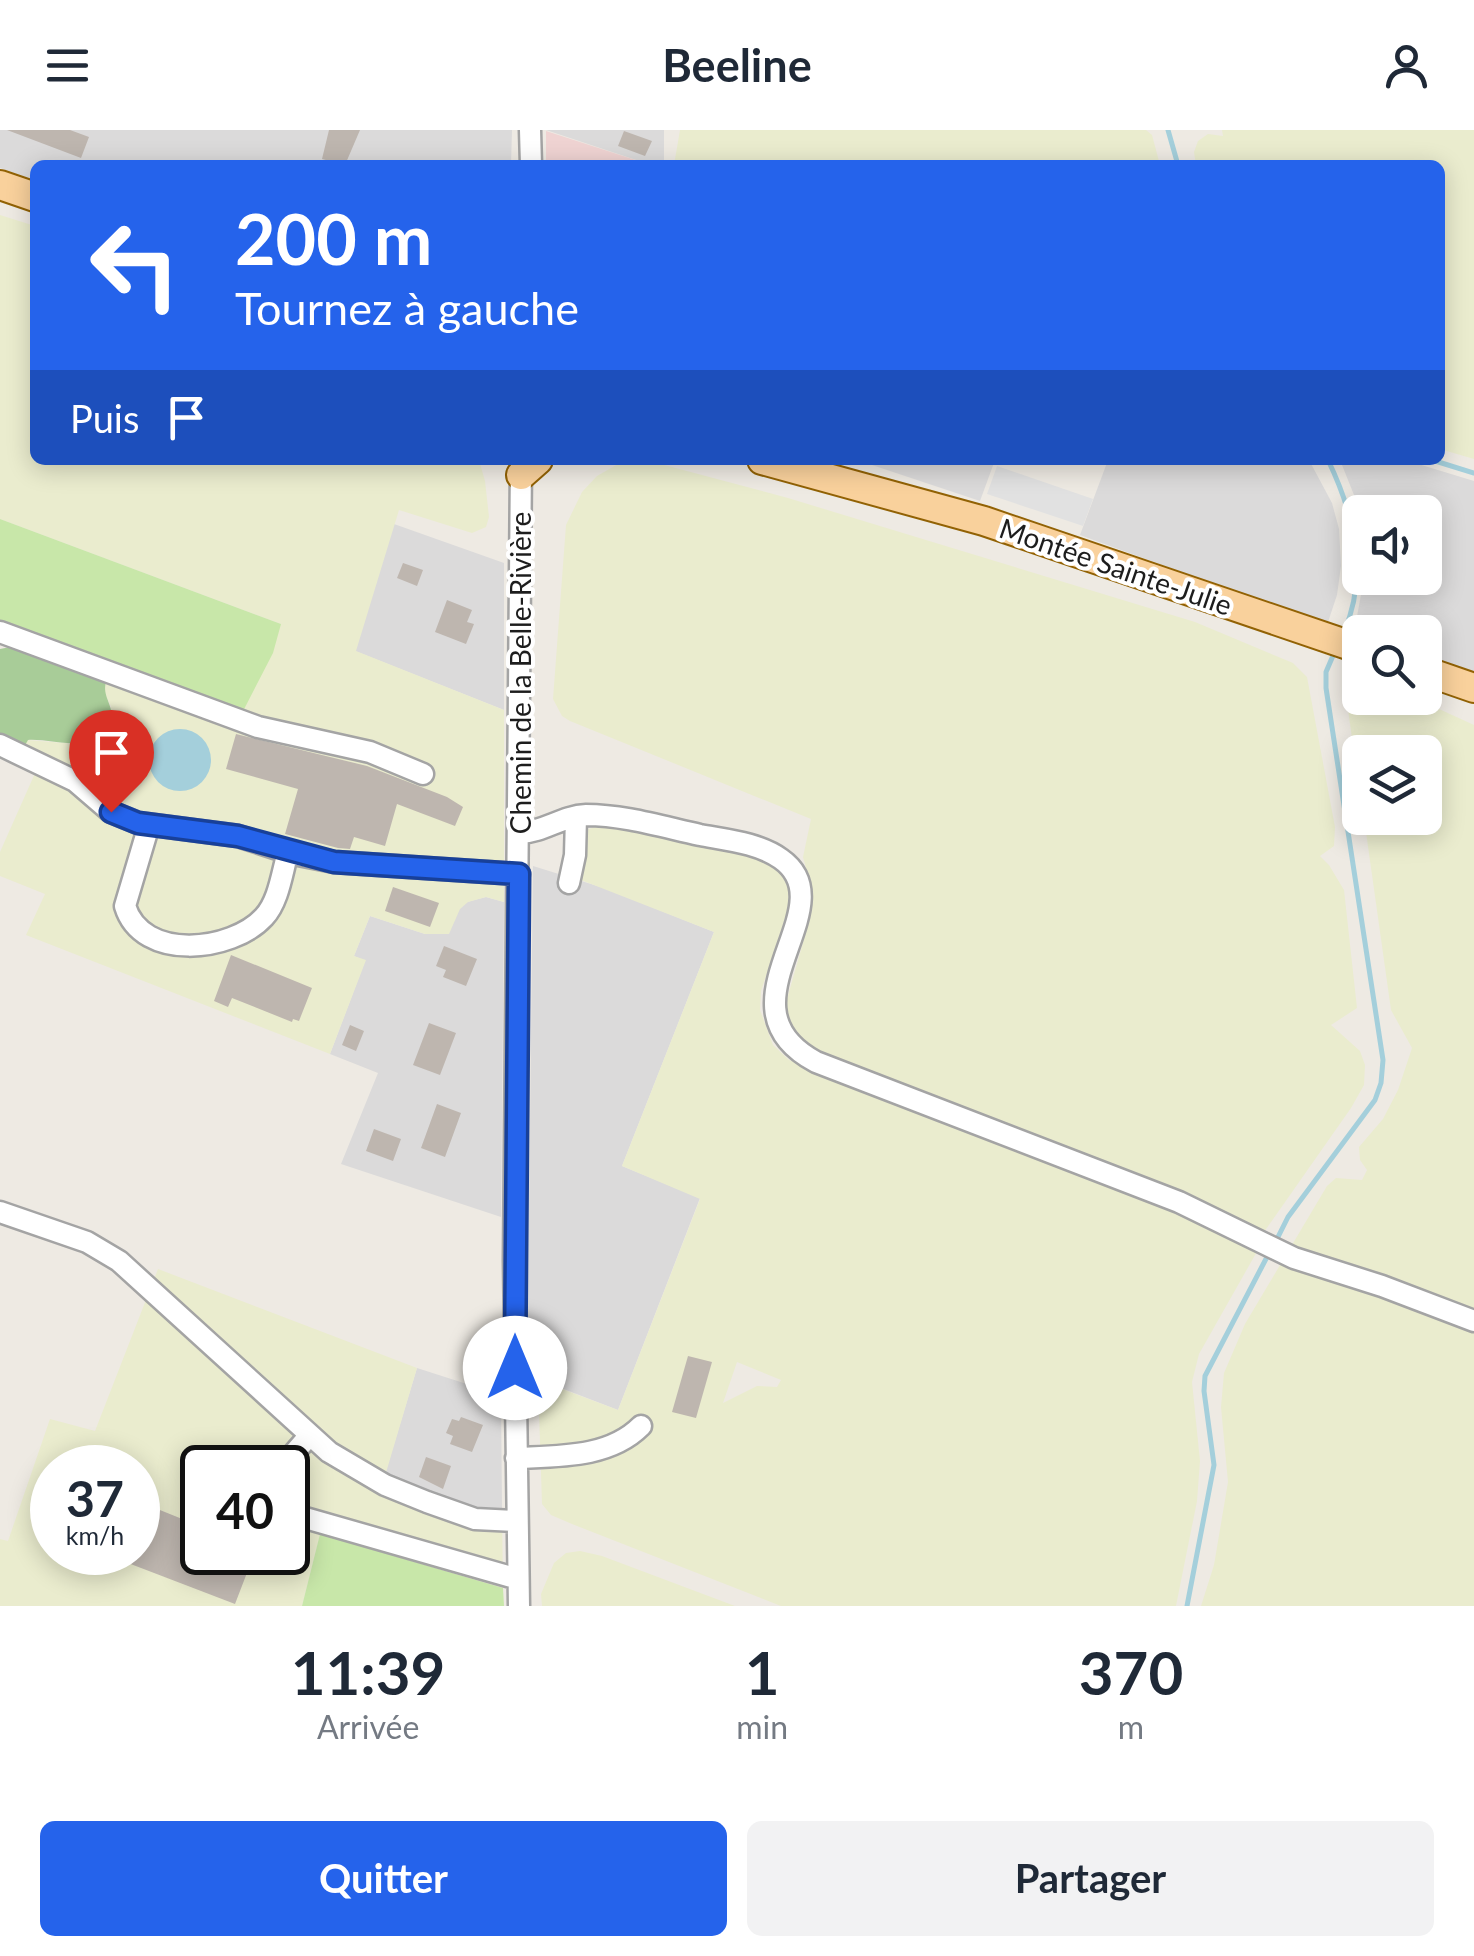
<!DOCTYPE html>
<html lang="fr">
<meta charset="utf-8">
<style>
:root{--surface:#fff;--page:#f2f2f3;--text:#1f2937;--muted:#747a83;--accent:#2563eb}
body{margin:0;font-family:Lato,sans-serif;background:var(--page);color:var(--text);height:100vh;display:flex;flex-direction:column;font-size:38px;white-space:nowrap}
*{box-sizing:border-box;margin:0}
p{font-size:32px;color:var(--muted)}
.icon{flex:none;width:55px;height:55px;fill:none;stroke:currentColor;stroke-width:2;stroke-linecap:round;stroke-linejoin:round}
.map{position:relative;height:1476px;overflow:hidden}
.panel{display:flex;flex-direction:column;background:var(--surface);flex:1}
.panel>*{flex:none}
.banner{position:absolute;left:30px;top:30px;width:1415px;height:305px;border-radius:15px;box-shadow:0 5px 25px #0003;background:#2563eb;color:#fff;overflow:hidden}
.tools{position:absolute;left:1342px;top:365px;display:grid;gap:20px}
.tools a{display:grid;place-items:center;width:100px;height:100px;border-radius:15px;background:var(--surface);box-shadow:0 5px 25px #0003;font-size:50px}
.speed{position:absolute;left:30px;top:1315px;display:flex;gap:20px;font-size:50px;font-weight:700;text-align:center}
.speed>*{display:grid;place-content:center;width:130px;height:130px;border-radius:50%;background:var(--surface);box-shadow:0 5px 25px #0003;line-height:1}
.speed small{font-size:25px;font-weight:400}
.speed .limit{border:5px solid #111;border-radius:15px;background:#fff;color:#111}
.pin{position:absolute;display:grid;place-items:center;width:85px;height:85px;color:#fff;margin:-102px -42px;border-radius:50% 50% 50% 0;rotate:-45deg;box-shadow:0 0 10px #0007}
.pin .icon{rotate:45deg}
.me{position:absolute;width:110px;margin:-55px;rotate:0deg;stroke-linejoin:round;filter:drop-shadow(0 0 8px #0008)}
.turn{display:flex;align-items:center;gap:35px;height:210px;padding:0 40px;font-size:45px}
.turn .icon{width:130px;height:130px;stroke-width:2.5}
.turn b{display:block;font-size:70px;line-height:85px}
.then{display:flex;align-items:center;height:95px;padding:0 40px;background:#0003;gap:20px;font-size:38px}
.eta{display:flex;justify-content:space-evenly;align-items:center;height:170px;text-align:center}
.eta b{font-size:60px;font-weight:700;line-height:70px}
.primary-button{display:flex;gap:20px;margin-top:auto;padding:20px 40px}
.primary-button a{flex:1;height:115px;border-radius:15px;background:var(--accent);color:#fff;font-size:40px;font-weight:700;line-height:115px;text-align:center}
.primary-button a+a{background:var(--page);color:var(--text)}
header{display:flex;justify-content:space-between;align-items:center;height:130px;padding:0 40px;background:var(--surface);font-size:45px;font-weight:700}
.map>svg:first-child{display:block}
.residential{fill:#dbdada}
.commercial{fill:#efd3d2}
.farmland{fill:#eaecce;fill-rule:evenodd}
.grass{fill:#c8e7a9}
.forest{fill:#a8cc98}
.parking{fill:#e1e1e1}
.water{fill:#a4cfdb}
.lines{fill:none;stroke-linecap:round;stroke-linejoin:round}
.stream{stroke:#a4cfdb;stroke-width:5}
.building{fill:#beb6af}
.minor-casing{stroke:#a4a4a4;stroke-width:25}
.major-casing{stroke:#926204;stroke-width:32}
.minor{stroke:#fff;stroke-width:20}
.major{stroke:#f9d19c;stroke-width:28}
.route-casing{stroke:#184099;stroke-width:25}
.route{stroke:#2563eb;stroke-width:18}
.labels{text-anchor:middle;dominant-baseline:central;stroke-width:8;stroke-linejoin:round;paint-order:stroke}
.street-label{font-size:28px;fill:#1d1d1d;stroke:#fff}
</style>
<header><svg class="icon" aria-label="menu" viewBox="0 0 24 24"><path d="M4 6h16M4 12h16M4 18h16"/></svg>Beeline<svg class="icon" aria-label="person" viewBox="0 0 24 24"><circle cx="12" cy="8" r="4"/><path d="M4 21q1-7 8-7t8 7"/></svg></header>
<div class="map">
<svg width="1474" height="1476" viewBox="0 0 1474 1476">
<rect width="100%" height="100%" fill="#eeeae3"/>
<path class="residential" d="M0,0H512L511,35H35V50L0,38Z
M546,0H664V35H651Z
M857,330H995L980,371Z
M1108,330H1309L1332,373L1339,399L1341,436L1337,465L1327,495L1080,405Z
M1340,330H1405L1474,351V545L1425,528V502L1354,503L1364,448H1425V382H1360V388L1356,370Z
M394,394L504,433V580L355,521Z
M533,736L604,758L714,802L622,1036L700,1068L618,1280L527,1245Z
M486,767L504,772L501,1087L341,1034L378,943L330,924L365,831L354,826L370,786L425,804L467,772Z
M417,1238L501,1265L502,1379L496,1383L490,1384L384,1347Z"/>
<path class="commercial" d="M546,1L651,35H546Z"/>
<path class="farmland" d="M680,0H1146L1152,5L1160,35H674Z
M1222,0H1474V329L1440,319V35H1196L1194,22L1198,11L1208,4L1223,6Z
M0,85L35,96V330H479L485,351L489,387L486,397L472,403L399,380L356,521L504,580V772L486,767L468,772L460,779L449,804H425L370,786L354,826L366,830L330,924L26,805L45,764L0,746V722L36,641L18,631L27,610L89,615L111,577L103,559L111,538L281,494L0,389Z
M625,330L653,332L788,368L1195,492L1293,533L1307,547L1335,697L1334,716L1320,726L1329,735L1344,760L1357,878L1331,895L1360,921L1365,935L1364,955L1351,978L1264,1102L1204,1073L824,926L804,913L791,896L785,876L810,788V752L803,727L811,689L570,591L562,586L553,569L566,395L582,362L597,346Z
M1360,549V568H1415L1474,595V1476H1201L1214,1435L1228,1352L1221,1277L1224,1243L1245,1194L1327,1056L1336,1048L1362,1050L1367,1040L1360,1030L1359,1017L1383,989L1398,960L1412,918L1391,880L1364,688H1425V622H1360V663L1347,573V559Z
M595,697H625L762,730L777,739L787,754L791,770L761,861L760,880L773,915L789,930L1176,1079L1259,1118L1199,1224L1192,1252L1200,1331L1197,1371L1176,1476H781L572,1394L551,1385L542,1374L538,1250L618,1280L700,1069L622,1036L714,802L581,750L583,701ZM737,1232L781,1250L777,1257L757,1256L723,1273Z
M158,1139L417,1238L385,1346L444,1373L496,1383L502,1379L503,1458L320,1404L302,1476H0V1409L8,1411L50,1289L95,1301ZM52,1338H138V1422H52ZM202,1338H288V1422H202Z
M580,1421L602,1426L735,1476H542L541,1464L554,1433L566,1423Z"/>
<path class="grass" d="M0,389L281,494L273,523L240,587L0,498Z
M320,1404L503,1458L504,1476H302Z"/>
<path class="forest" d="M20,515L107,549C101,564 111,571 112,586C115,630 54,608 28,610L23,619L0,609V519Z"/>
<path class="parking" d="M997,336L1093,369L1083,396L987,364Z"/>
<path class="water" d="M149 630a31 31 0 1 1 62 0a31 31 0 1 1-62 0Z"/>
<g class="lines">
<path class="stream" d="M1168,0L1178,35
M1328,330C1354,384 1369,444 1344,502
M1432,330L1474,343
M1277,1109L1288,1087L1375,970L1381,953L1383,930L1326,558V542L1335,521
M1187,1476L1214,1335L1204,1261L1205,1246L1268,1125"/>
</g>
<path class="building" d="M7,0H70L89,7L81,28Z
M329,0H360L345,35L322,29Z
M624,1L652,11L645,26L618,16Z
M403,433L423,440L417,456L397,448Z
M447,470L472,480L467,492L474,494L466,514L435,502Z
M236,604L367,636L447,667L463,677L455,696L397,674L385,716L354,707L350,719L338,718L285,704L298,659L226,639Z
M393,757L439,773L430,797L385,781Z
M444,816L477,829L466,856L443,847L446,840L436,836Z
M231,825L312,858L299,891L293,889L292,892L232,868L228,877L214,871Z
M429,893L456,903L440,945L413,935Z
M350,895L364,901L356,921L342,915Z
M437,974L461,983L445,1027L421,1018Z
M374,999L401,1009L393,1031L366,1021Z
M688,1226L712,1232L696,1288L672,1282Z
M461,1287L483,1295L472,1322L450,1314L453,1306L446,1303L452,1289L459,1291Z
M426,1327L451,1336L443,1359L419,1347Z
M150,1376L202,1397V1422H255L235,1474L128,1433L132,1422H138V1408Z"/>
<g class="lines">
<defs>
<path id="minor" d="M530,0L531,35
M0,502L258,597L370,622L423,644
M0,615L75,651L111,682L138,693L238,706L293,724L334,732L519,744
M149,695L125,776C142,832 232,822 264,787C279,771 282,742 288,722
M520,703C544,702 562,686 586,685C624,685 663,697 700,705C727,710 759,713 781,729C849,777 711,876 816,932L1179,1072L1294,1128L1382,1156L1474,1191
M569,753L575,725L576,687
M0,1082L87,1112L119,1131L329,1322L385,1355L427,1372L475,1389L517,1391
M516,1328C559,1326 609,1328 641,1296
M281,1338L309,1306
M288,1383L518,1449
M519,1476L514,1130L521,333"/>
<path id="major" d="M0,55L35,67
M762,330L984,391L1360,519
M521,345L538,330
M1425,541L1474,558"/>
</defs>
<use href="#minor" class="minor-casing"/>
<use href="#major" class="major-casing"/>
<use href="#minor" class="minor"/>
<use href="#major" class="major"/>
</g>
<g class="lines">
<defs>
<path id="route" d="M111,682L138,693L238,706L334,732L519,744L515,1238"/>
</defs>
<use href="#route" class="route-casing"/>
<use href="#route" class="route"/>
</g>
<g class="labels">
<g class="street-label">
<text transform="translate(1116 436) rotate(19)">Montée Sainte-Julie</text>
<text transform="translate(520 543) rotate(-90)">Chemin de la Belle-Rivière</text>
</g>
</g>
</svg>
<div class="tools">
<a><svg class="icon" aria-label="sound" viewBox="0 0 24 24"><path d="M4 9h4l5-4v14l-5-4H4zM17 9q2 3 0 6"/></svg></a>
<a><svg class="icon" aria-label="search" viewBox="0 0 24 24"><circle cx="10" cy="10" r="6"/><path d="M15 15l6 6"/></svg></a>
<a><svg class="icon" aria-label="layers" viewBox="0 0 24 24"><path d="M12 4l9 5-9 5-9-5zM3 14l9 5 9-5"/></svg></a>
</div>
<div class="speed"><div>37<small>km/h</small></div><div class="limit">40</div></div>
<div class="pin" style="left:111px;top:682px;background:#d93025"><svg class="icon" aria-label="arrive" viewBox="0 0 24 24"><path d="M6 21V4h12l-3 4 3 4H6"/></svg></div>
<svg class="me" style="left:515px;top:1238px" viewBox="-20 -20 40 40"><circle r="19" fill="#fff"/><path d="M0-13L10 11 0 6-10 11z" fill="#2563eb"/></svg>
<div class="banner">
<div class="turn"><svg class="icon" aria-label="left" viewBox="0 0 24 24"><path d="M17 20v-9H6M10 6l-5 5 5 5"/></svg><div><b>200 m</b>Tournez à gauche</div></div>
<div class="then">Puis<svg class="icon" aria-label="arrive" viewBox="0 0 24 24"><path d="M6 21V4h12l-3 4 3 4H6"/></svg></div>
</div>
</div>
<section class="panel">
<div class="eta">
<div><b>11:39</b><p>Arrivée</p></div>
<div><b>1</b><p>min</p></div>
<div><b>370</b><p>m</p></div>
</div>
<div class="primary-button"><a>Quitter</a><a>Partager</a></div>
</section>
